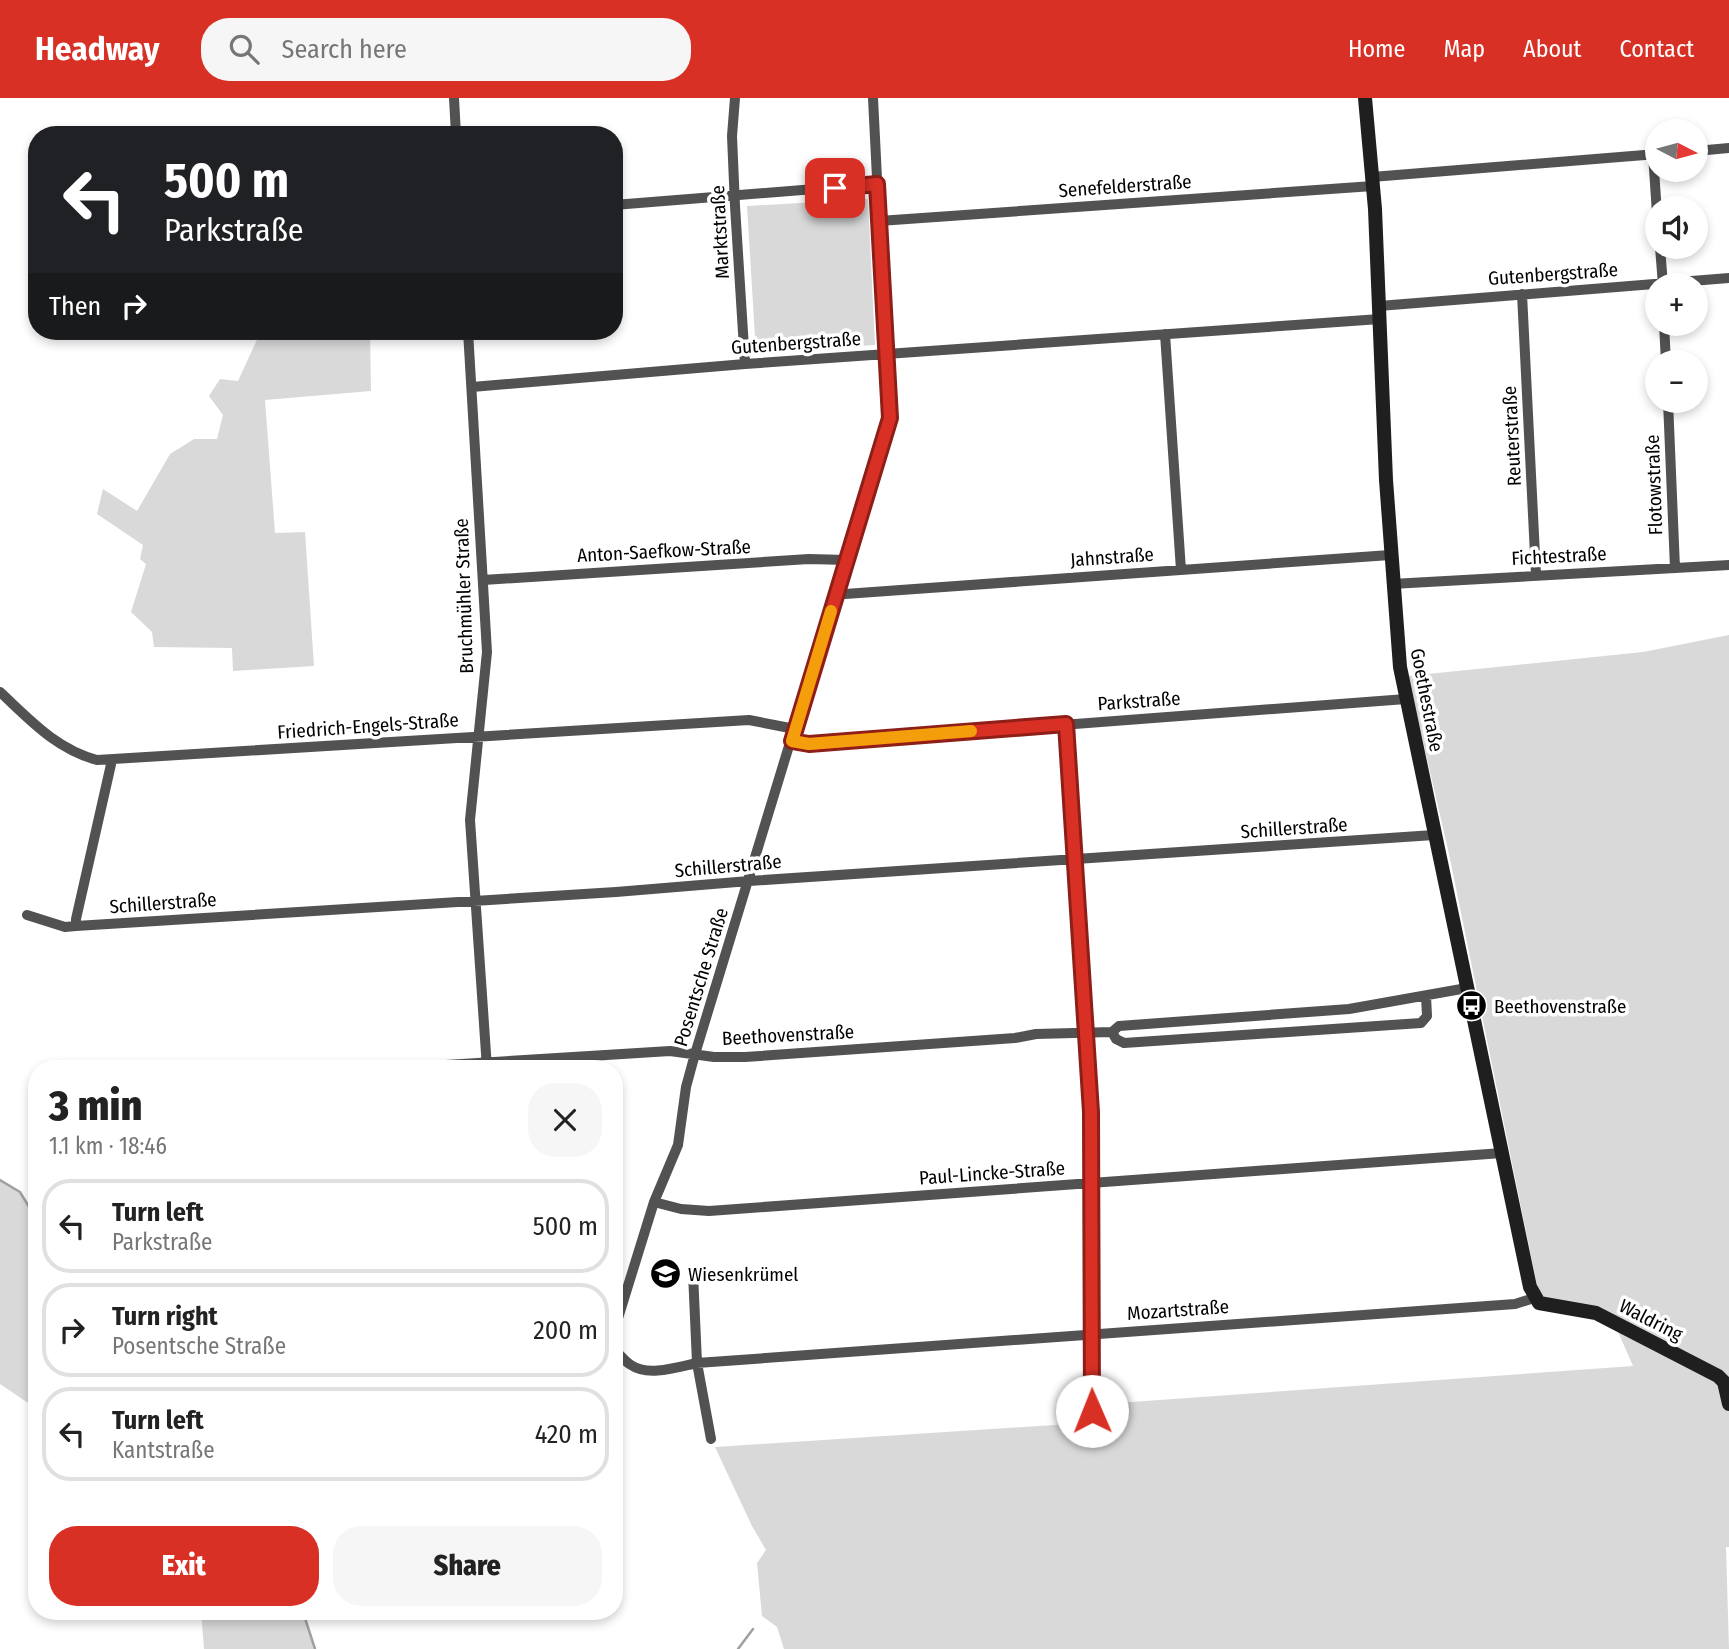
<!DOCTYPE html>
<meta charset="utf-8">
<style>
:root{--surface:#fff;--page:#f6f6f6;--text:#222;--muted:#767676;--line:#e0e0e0;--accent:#d93025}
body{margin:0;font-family:"Fira Sans Condensed",sans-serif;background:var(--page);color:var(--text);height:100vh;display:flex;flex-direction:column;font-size:26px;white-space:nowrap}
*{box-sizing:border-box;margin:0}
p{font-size:23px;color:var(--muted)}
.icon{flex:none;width:38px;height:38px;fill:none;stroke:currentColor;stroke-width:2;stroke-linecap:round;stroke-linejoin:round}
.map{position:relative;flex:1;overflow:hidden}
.panel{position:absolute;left:28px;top:962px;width:595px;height:560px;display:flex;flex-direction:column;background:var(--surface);border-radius:28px;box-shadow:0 4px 10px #0003}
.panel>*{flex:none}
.guide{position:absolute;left:28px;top:28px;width:595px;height:214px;border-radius:28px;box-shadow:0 4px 10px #0003;background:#202124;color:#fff;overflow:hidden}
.needle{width:46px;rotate:96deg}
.controls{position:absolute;left:1645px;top:21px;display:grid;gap:14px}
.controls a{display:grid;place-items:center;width:63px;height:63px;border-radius:50%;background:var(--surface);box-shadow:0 4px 10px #0003;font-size:35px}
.pin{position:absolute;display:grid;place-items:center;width:60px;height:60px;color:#fff;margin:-30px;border-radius:14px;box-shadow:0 4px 10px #0006}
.me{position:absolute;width:77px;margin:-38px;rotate:359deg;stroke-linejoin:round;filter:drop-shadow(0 0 5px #0008)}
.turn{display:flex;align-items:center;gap:24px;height:147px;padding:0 21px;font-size:32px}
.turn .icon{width:91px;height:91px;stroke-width:2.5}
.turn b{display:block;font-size:49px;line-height:60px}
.then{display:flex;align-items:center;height:66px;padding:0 21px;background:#0003;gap:14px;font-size:26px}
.round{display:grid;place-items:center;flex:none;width:74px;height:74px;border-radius:28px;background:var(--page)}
.overview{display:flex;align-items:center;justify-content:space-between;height:119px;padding:0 21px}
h1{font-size:42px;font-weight:800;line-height:52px}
.cta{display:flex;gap:14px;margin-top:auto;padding:14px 21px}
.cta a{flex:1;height:80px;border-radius:28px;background:var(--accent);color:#fff;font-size:28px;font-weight:800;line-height:80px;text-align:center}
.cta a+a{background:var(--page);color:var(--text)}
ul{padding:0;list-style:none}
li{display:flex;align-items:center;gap:21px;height:94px;margin:0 14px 10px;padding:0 7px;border:4px solid var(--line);border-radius:28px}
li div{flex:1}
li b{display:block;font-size:26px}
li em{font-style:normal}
header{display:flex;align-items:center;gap:42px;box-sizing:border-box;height:98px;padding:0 35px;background:var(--accent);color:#fff}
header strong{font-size:33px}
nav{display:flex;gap:38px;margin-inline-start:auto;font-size:24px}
.search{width:490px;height:63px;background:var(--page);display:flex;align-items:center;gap:18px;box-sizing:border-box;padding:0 24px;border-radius:28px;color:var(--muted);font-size:26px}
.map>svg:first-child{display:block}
.green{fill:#d9d9d9}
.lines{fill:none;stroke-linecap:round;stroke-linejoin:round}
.stream{stroke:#a0a0a0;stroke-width:2.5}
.street{stroke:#525252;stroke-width:10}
.secondary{stroke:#1f1f1f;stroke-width:14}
.route-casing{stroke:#8d1f18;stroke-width:18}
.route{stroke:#d93025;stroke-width:12}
.slow{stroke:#f59e0b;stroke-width:12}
.labels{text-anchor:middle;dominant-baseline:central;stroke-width:7;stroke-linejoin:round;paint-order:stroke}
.street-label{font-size:19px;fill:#000;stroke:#fff}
.poi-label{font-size:19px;fill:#000;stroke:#fff;text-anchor:start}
</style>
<header>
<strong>Headway</strong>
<div class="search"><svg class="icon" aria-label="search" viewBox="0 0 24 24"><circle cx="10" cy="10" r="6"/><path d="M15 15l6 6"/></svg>Search here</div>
<nav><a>Home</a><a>Map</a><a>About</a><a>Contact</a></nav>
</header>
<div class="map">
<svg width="1729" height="1551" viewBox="0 0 1729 1551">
<rect width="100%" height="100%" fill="#fff"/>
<path class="green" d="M868,101L875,247L756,255L747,108Z
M261,233H370L371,293L265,302L275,435L305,434L314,568L233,573L232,550L154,549L152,534L131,514L146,466L140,461L143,447L97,416L103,391L137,413L170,356L194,341H217L223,317L209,298L220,281L238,283Z
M1729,537V1449H1726L1729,1551H784L777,1529L762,1518L757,1465L766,1452L752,1428L715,1349L1084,1325L1103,1306L1633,1268L1619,1236L1605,1213L1540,1202L1449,756L1408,578L1643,554Z
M0,1082L20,1094L37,1122V1311L0,1286Z
M201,1514H303L315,1551H204Z"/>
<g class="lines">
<path class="stream" d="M0,1082L20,1094L37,1122
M303,1514L315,1551
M738,1551L753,1531"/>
<path class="street" d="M454,0L456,37
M735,0L732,38L735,108L745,266
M1696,53L1729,50
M1653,56L1657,116
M1372,79L1657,56
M614,107L877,86
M879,123L1373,88
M1660,149L1663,187
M1522,196L1536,477
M1379,208L1729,180
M1664,226L1666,264
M468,233L487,554L470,722L487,970
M1165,236L1181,472
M472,289L745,266L1380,221
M1668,303L1675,470
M483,482L809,461L847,462
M1392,486L1729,467
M837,494L845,496L1390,457
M0,594C30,622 56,651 97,662L749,622L795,631
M1066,626L1092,1014V1313
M792,643L809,646L1406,601
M27,817L65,829L76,828L616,794L749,783L1434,737
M76,828V821L112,662
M1112,934L1116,941L1124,945L1421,925L1427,918L1426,898
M382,971L670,953L714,959H745L1015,940L1036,936L1112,934L1119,928L1349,911L1467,890
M654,1104L681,1111L709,1113L1502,1055
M693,1175L697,1265L711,1341
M614,1233L654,1104L678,1047L686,989L695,956L889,320L873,0
M614,1252C620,1256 624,1263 631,1267C648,1279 678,1269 697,1265L1515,1206L1534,1200"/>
<path class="secondary" d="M1365,0L1375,111L1386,382L1400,569L1530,1189L1539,1205L1596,1215L1718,1278L1724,1284L1729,1306"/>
</g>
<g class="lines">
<defs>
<path id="route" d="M835,90L877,86L890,320L792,643L809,646L1066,626L1091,1014L1092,1313"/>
</defs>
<use href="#route" class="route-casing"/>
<use href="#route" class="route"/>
<path class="slow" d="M831,513L792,643L809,646L971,633"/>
</g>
<defs>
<symbol id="bus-disc" viewBox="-11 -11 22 22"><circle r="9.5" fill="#000" stroke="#fff"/><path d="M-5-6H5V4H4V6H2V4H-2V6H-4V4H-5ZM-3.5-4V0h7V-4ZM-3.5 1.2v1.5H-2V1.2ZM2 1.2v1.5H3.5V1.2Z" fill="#fff"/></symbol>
<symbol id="school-disc" viewBox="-11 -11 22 22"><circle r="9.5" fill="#000" stroke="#fff"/><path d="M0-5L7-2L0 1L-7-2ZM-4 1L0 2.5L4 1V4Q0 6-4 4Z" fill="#fff"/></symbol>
</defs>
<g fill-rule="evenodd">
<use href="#bus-disc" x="1454" y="890" width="35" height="35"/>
<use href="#school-disc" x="648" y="1158" width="35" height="35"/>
</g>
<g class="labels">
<g class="street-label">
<text transform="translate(1125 88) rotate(-4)">Senefelderstraße</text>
<text transform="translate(720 134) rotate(-93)">Marktstraße</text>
<text transform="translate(1553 176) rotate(-4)">Gutenbergstraße</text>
<text transform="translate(796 245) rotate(-4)">Gutenbergstraße</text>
<text transform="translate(1512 338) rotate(-93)">Reuterstraße</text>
<text transform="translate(1654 387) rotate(-92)">Flotowstraße</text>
<text transform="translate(664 453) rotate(-3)">Anton-Saefkow-Straße</text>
<text transform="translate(1559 458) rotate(-3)">Fichtestraße</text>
<text transform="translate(1112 459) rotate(-4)">Jahnstraße</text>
<text transform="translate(464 498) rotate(-92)">Bruchmühler Straße</text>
<text transform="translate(1427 602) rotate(79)">Goethestraße</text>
<text transform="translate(1139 603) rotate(-4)">Parkstraße</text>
<text transform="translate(368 628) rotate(-4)">Friedrich-Engels-Straße</text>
<text transform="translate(1294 730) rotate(-4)">Schillerstraße</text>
<text transform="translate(728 768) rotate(-5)">Schillerstraße</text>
<text transform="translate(163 805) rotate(-4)">Schillerstraße</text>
<text transform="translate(701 879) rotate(-73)">Posentsche Straße</text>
<text transform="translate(788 937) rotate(-3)">Beethovenstraße</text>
<text transform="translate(992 1075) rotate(-4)">Paul-Lincke-Straße</text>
<text transform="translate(1178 1212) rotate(-4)">Mozartstraße</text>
<text transform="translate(1651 1222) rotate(27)">Waldring</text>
</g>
<g class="poi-label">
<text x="1494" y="908">Beethovenstraße</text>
<text x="688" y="1176">Wiesenkrümel</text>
</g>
</g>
</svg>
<div class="controls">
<a><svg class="needle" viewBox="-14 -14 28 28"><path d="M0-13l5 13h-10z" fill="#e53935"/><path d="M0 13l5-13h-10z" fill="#767676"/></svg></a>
<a><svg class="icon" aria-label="sound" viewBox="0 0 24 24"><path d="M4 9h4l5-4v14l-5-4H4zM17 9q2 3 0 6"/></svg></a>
<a>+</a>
<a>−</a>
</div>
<div class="pin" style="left:835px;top:90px;background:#d93025"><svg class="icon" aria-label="arrive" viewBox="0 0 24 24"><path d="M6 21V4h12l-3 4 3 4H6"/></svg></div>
<svg class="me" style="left:1092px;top:1313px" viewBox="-20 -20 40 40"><circle r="19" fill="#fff"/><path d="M0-13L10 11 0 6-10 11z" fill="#d93025"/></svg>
<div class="guide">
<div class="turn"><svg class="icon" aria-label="left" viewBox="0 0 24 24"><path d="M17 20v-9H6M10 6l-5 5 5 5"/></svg><div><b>500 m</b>Parkstraße</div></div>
<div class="then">Then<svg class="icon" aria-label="right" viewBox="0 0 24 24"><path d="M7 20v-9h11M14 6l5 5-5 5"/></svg></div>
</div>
<section class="panel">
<div class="overview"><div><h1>3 min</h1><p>1.1 km · 18:46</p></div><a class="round"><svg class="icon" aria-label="close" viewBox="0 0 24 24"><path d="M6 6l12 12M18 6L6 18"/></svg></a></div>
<ul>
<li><svg class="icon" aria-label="left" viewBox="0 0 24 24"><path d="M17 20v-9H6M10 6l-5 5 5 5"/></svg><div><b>Turn left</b><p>Parkstraße</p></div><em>500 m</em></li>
<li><svg class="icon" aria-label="right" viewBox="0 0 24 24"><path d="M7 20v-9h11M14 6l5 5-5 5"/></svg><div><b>Turn right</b><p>Posentsche Straße</p></div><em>200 m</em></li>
<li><svg class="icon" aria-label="left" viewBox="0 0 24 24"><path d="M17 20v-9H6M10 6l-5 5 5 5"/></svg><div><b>Turn left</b><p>Kantstraße</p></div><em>420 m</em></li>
</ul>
<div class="cta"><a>Exit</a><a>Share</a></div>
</section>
</div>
